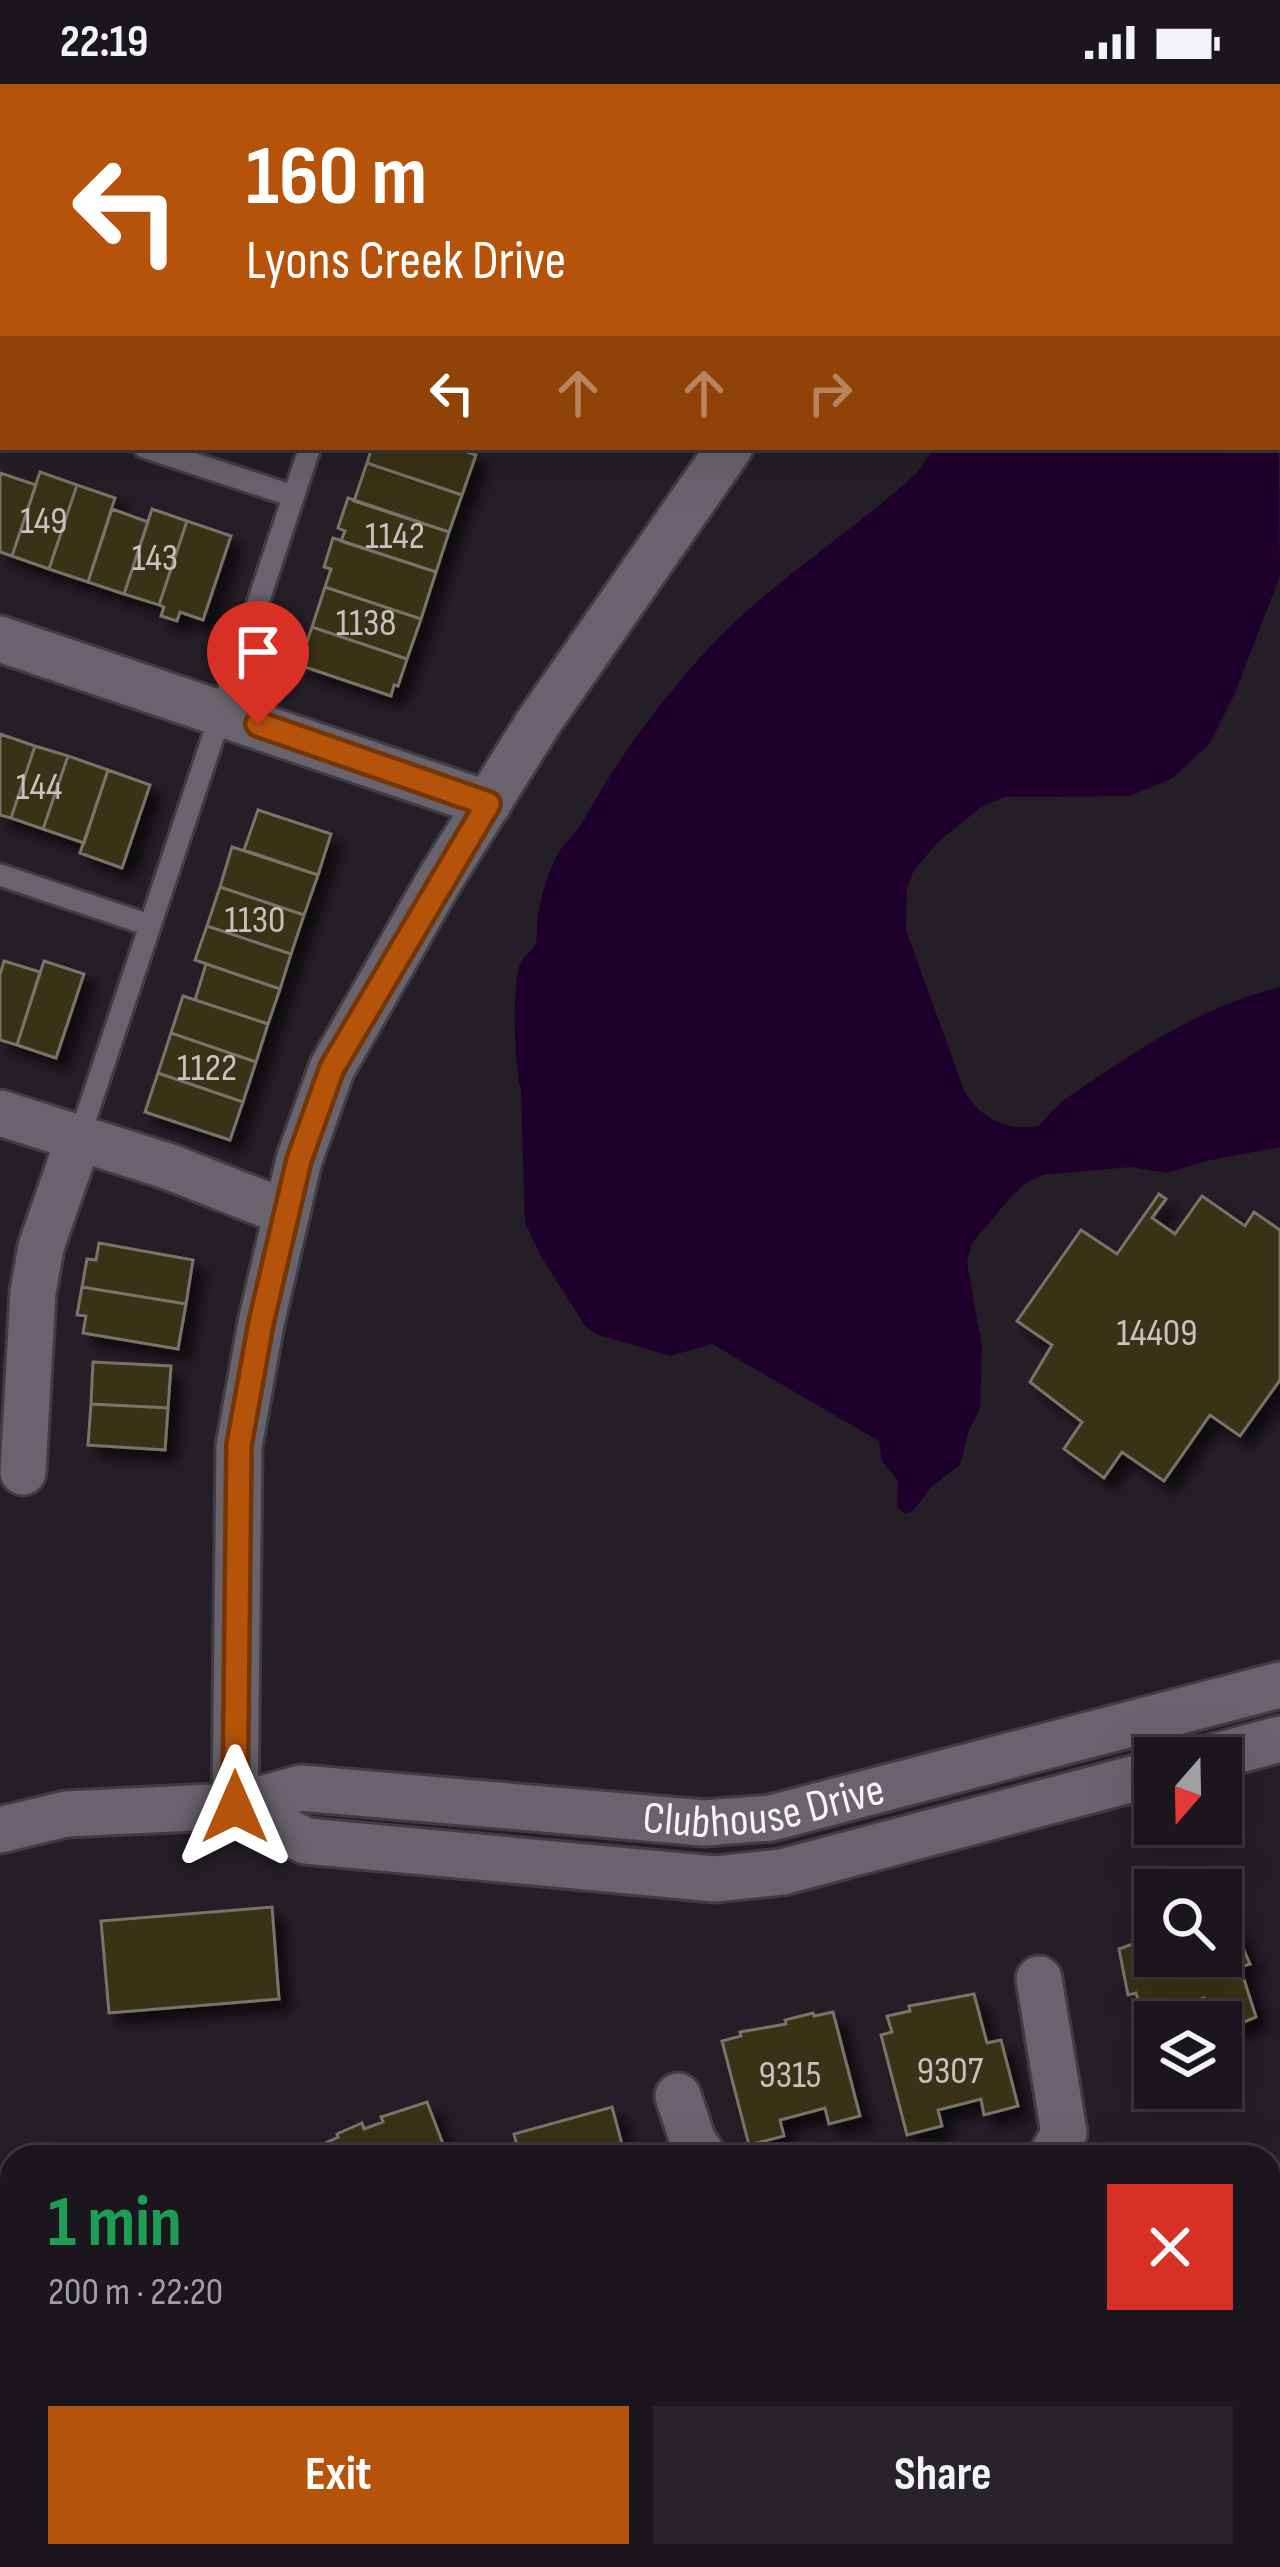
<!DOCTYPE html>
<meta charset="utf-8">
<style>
:root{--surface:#1b161d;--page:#28232a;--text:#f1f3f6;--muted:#a09fa4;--line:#39353b;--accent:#b45309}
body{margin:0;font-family:"Sofia Sans Condensed",sans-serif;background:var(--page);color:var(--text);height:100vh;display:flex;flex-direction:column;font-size:45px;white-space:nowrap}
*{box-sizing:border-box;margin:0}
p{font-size:39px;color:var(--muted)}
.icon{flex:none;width:66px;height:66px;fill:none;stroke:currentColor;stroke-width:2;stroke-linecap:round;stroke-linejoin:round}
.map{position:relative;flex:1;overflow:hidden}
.drawer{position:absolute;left:0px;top:2061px;width:1281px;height:423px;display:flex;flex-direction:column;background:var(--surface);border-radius:36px 36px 0 0;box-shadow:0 12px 48px #0002,0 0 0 3px var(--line)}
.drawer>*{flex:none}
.top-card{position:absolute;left:0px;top:0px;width:1281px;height:366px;box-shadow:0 12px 48px #0002,0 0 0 3px var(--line);background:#b45309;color:#fff;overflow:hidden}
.needle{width:78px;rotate:200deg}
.fabs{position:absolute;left:1134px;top:1653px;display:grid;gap:24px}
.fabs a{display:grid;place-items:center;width:108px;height:108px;border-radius:0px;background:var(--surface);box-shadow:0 12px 48px #0002,0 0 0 3px var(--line);font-size:60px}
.pin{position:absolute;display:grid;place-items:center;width:102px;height:102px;color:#fff;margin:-123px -51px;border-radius:50% 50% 50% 0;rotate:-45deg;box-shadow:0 0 12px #0007}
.pin .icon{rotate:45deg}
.me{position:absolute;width:132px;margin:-66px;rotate:0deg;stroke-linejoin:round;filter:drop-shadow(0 0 9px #0008)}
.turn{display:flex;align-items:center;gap:42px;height:252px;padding:0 48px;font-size:54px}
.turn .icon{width:156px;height:156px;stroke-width:2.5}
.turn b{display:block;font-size:84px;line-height:102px}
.lanes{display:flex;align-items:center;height:114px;padding:0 48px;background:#0003;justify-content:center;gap:60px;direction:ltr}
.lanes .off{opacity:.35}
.round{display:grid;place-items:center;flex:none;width:126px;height:126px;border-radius:0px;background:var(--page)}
.headline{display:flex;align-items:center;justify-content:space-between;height:204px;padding:0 48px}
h1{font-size:72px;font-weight:700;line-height:90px;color:#1e9e55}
.primary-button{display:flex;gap:24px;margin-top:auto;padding:24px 48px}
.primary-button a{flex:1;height:138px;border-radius:0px;background:var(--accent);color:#fff;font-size:48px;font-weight:700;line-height:138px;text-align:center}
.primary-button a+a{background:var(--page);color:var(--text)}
.status{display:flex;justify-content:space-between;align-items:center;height:84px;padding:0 60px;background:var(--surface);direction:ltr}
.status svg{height:33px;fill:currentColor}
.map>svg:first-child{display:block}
.water{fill:#1f002c}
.building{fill:#393115;stroke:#777469;stroke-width:3;filter:url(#shadow)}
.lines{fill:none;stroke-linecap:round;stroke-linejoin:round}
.lane-casing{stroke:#403c43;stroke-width:27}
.street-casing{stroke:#403c43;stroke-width:51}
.lane{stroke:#69636d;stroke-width:21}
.street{stroke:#69636d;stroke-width:45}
.route-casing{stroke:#753606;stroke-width:30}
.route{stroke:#b45309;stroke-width:21}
.labels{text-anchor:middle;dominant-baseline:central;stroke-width:12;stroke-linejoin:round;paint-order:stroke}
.number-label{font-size:39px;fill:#c7c2c0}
.street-label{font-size:45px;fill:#f6f3f9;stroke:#0c090d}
</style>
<div class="status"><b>22:19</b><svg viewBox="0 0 49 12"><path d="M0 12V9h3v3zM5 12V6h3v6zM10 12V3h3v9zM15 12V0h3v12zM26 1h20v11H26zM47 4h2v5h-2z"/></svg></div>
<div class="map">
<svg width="1280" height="2483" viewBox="0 0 1280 2483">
<defs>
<filter id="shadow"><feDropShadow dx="11" dy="11" stdDeviation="6" flood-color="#0009"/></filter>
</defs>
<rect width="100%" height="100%" fill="#241e27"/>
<path class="water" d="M1278,293L1280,492L1235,609L1210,659L1173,694L1130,712L1004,713L980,724L938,758L914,786L907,804L906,846L964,1006C978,1033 1007,1048 1038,1042C1047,1034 1055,1023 1064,1016C1132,969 1199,923 1280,903V1063L1206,1077L1167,1089L1131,1083L1043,1091L1026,1099L1011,1113L972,1159L967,1178L982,1263L980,1325L969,1346L960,1381L931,1403L914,1426L905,1430L897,1423L898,1397L882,1377L879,1357L712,1260L670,1272L596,1250L585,1242L539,1169L525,1138L521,1006C514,985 512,901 520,880C524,871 533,867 536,859C537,855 537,844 537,840C539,817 547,791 558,770C565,757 578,748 585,734C619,672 660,618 707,566C769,499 850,450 917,389L935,363H1278Z"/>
<path class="building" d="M1106,0H1199L1197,3Z
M1227,0H1280L1278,63V3H1225Z
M372,363H453L476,371L462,411L367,379Z
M367,379L462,411L449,448L354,417Z
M40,388L77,401L49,485L12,472Z
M0,389L36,401L12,472L0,468Z
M77,401L115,414L88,498L49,485Z
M348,414L449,448L436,488L341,457L345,447L338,444Z
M112,425L148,438L124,510L88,498Z
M152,425L187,437L159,521L124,510Z
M187,437L231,452L203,536L180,528L177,537L161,532L164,523L159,521Z
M333,454L436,488L421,535L325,503L331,485L324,483Z
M325,503L421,535L407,575L312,543Z
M312,543L407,575L398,602L394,601L391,612L299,581Z
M0,650L35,662L11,734L0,731Z
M35,662L68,672L43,745L11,734Z
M68,672L108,686L84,759L43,745Z
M108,686L150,701L122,784L80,769Z
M258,726L331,750L318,791L244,766Z
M232,763L318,791L304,831L220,803Z
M220,803L304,831L291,870L207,842Z
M207,842L291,870L280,905L195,876Z
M4,877L40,888L17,961L0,956V891Z
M44,877L84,890L56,974L17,961Z
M206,880L280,905L268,940L195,916Z
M183,912L268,940L256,978L171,949Z
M171,949L256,978L243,1018L158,989Z
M158,989L243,1018L230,1056L145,1028Z
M1159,1110L1166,1115L1152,1134L1175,1150L1202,1112L1245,1142L1254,1128L1280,1146V1296L1240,1352L1210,1331L1164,1397L1122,1368L1104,1394L1064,1365L1082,1338L1030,1298L1052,1261L1017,1237L1081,1146L1117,1170Z
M99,1159L193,1176L186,1220L82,1203L87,1175L96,1176Z
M82,1203L186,1220L178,1265L83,1249L86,1232L77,1231Z
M93,1278L171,1282L168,1324L91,1320Z
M91,1320L168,1324L165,1366L88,1361Z
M272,1823L279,1915L109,1929L101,1837Z
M1230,1835L1250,1880L1240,1883L1256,1933L1221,1948V1938H1211L1204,1914L1196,1917L1203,1938H1155V1963L1145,1966L1134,1931L1142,1929L1136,1909L1128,1911L1119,1865L1155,1852V1872H1221V1838Z
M974,1910L987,1959L1001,1956L1018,2022L984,2031L981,2015L938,2026L942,2042L907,2051L881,1951L892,1948L887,1932L910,1927L909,1922Z
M833,1928L860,2032L829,2040L825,2024L780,2036L784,2052L749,2061L722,1957L741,1952L740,1948L786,1940L785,1936L813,1929L814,1932Z
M427,2018L448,2073H325L321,2061L338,2053L337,2050L362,2039L364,2045L383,2038L381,2033Z
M612,2023L622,2060L616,2062L619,2073H504L502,2066L517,2062L514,2050Z
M0,2240L12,2267L0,2275Z
M12,2391V2446L0,2417V2396Z
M23,2472H132L112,2483H28Z
M192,2472H275L248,2483H197Z
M607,2472H696L701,2483H598L595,2477Z"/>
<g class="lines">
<defs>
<path id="lane" d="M428,3L429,0
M0,316L3,317
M144,363L293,412
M0,791L149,841
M79,1054L310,363
M1269,2449L1280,2453"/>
<g id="street">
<path d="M962,0L967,3"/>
<path d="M0,73L3,74"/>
<path d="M1278,227L1280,229"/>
<path d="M0,555L488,720"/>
<path d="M0,1029L170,1083L287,1129"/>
<path d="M23,1388L33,1208L41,1163L79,1054"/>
<path d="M1210,1674L1280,1655"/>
<path d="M235,1722L239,1362L261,1239L299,1076L332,984L439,797L538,639L730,363"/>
<path d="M235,1722L306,1757L715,1795L782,1788L1155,1689"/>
<path id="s1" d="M0,1746L66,1730L235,1722L301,1704L704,1739L771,1734L1280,1601"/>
<path d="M1039,1895L1064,2049L1051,2073"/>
<path d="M678,2012L693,2057L704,2073"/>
<path d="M1269,2129L1280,2103"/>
<path d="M0,2337L12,2333"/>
<path d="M411,2472L415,2483"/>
<path d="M474,2483L490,2472"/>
<path d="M1152,2483L1155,2472"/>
</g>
</defs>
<use href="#lane" class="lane-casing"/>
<use href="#street" class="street-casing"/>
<use href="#lane" class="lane"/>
<use href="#street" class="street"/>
</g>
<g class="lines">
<defs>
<path id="route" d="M235,1723L239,1361L261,1239L299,1076L332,984L488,720L258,640"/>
</defs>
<use href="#route" class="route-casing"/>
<use href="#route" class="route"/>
</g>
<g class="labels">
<g class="number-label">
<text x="44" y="437">149</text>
<text x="395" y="452">1142</text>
<text x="155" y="474">143</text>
<text x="366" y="539">1138</text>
<text x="39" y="703">144</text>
<text x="255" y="836">1130</text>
<text x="207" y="984">1122</text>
<text x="1157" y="1249">14409</text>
<text x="950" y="1987">9307</text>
<text x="790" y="1991">9315</text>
</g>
<g class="street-label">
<text stroke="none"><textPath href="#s1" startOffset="771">Clubhouse Drive</textPath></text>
</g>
</g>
</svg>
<div class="fabs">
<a><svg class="needle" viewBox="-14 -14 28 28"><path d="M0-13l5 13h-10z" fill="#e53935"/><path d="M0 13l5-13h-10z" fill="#a09fa4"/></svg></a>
<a><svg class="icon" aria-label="search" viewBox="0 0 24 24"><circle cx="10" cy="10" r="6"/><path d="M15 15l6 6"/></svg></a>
<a><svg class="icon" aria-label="layers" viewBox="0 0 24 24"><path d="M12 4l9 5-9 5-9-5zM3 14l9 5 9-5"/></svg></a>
</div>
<div class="pin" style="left:258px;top:640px;background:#d93025"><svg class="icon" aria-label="arrive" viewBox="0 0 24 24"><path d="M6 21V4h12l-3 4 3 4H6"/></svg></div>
<svg class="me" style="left:235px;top:1723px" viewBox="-20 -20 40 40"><path d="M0-17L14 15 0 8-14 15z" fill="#b45309" stroke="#fff" stroke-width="4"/></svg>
<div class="top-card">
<div class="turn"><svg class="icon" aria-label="left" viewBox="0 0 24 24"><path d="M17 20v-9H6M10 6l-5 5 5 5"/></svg><div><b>160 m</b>Lyons Creek Drive</div></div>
<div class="lanes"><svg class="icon" aria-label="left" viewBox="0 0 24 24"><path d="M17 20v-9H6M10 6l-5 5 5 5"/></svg><svg class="icon off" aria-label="ahead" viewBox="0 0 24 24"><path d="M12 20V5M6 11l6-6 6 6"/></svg><svg class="icon off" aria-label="ahead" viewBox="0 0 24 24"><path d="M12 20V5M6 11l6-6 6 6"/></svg><svg class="icon off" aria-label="right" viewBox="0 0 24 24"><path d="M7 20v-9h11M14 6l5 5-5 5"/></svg></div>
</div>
<section class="drawer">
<div class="headline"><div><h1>1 min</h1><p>200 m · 22:20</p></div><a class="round" style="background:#d93025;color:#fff"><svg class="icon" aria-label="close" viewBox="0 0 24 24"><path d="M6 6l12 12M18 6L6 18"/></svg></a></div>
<div class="primary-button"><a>Exit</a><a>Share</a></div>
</section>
</div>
